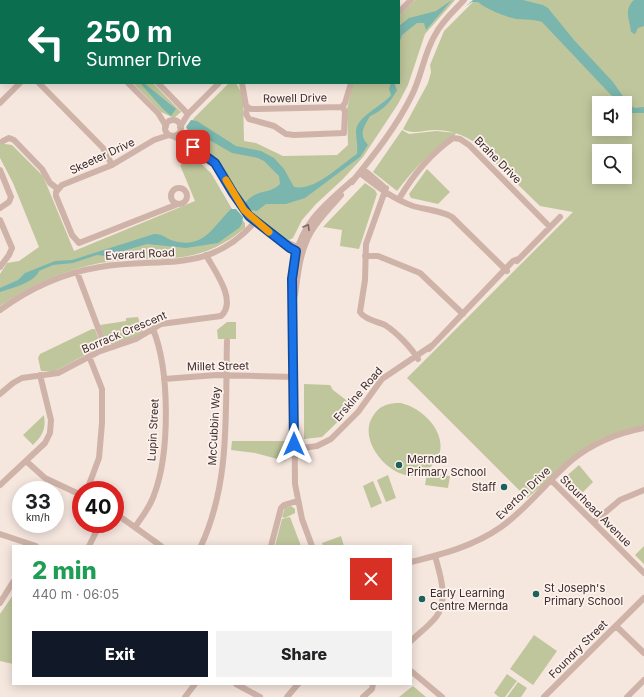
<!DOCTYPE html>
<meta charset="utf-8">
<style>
:root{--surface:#fff;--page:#f2f2f2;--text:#202124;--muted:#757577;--accent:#111827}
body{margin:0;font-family:Inter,sans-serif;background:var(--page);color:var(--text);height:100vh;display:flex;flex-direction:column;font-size:15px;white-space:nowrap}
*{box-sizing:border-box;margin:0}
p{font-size:13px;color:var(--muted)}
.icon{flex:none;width:22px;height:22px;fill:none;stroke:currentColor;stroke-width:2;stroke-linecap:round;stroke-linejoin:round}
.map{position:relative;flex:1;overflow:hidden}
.sheet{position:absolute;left:12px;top:545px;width:400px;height:140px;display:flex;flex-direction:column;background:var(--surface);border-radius:0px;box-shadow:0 2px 10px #0003}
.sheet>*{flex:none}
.hud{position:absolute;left:0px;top:0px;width:400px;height:84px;box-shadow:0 2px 10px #0003;background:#0b6e4f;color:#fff;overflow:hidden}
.tools{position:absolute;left:592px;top:96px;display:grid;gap:8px}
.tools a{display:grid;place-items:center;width:40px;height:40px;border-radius:0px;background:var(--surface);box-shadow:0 2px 10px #0003;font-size:20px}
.speed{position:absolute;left:12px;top:481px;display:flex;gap:8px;font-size:20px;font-weight:700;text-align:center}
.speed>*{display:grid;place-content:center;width:52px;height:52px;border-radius:50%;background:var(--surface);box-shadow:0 2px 10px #0003;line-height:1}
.speed small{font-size:10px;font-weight:400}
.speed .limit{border:6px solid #d22;background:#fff;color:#111}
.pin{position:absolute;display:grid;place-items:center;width:34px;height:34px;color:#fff;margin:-17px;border-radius:8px;box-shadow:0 2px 6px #0006}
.me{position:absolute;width:44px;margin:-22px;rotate:0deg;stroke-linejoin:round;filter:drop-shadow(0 0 3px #0008)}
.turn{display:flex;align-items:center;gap:14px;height:84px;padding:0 20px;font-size:18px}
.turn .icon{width:52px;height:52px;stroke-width:2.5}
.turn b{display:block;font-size:28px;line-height:34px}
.round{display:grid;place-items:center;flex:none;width:42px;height:42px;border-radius:0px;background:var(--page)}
.summary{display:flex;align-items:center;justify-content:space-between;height:68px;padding:0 20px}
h1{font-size:24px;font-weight:800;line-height:30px;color:#1e9e55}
.button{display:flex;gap:8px;margin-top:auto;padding:8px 20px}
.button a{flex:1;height:46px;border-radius:0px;background:var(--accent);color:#fff;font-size:16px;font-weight:800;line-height:46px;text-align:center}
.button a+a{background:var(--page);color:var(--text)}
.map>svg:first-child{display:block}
.green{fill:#c0c69c;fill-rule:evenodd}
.water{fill:#7ab6ad}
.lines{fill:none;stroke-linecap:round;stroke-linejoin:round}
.minor{stroke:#cfb3a8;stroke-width:6}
.oneway{stroke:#7e6962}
.route-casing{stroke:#114b97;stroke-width:10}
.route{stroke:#1a73e8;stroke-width:7}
.slow{stroke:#f59e0b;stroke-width:7}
.poi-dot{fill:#1a625a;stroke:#fcf1ec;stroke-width:1.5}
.labels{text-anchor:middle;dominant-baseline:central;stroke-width:3.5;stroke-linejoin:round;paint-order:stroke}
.street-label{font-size:11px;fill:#3b2c29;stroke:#fcf1ec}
.poi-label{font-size:11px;fill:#3b2c29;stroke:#fcf1ec;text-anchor:start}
</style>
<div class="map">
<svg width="644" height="697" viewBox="0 0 644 697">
<rect width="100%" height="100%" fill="#f5e6de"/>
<path class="green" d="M415,0H455L425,34L408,85L398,104L363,157L343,179L316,204L302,220L293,238L289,240C266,233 247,211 235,192C230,183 227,173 221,165C210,151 192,148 185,132L194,118L229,83H236L243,95L244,141L256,143L283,156L337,155L348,145L347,109L353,83H399V16Z
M475,0H644V426L600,439L527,498L407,378L573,212L540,206L474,142C462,134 449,130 435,130C424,130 412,135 403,129L428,83L431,72L430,65L444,31ZM599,103H625V129H599ZM599,151H625V177H599Z
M133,83H153L181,112L174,118L161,112Z
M402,130L409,134L436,131L457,133C432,149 415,168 397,191L373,172Z
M0,140L5,144L12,145L43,176L74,251L195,201L180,165L195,158L211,173L232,209L245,223V228C193,271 159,253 100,263C64,270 31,285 0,306V274L7,263L19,261L39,247L13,183L0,158Z
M427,169L450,192L438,204L411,198L409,194Z
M365,183L375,190L377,194L359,249L340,246L342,230L323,227Z
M138,317L143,332C134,337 116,348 107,343L100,325L126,321V318Z
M227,322H236V339H218L217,330Z
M92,329H95L100,343V347L55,371H41L38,358L40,354Z
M304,384L330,385L333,390L354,406L322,437L304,439Z
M401,403C433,411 460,452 422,473C396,487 355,442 373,416C380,405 388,403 401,403Z
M44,415C46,429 43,435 33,445L23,435Z
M232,441H285V461L255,453L231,450Z
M579,465L593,482L581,494L579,492L575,496L562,483V480Z
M427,473L450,476L448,488L425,485Z
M388,475L396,498L386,502L377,480Z
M373,481L382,503L371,508L363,486Z
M291,506L295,509V513L285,518L282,517L285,507Z
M290,517L301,546H275L282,519Z
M341,536L344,546H323L322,543Z
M644,546V564L635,555Z
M13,595V664L0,661V614Z
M534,635L557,651L533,685L510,669Z
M507,674L517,681L505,697H499L494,693Z
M518,682L527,688L521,697H507Z
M413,686L426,697H399Z"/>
<path class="water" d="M452,0L426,30L424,23H417L402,35L399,44V26L409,18L436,11Z
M473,0H523L543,5L548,8L574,40L613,82L630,106L635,108L644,107V113H632L626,109L625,103H620L610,94L542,22C533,19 525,20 516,19C506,17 486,9 478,2H472L466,6Z
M634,0H644V26L638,28L635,34L631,32C630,20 623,10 634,0Z
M140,83H144L176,109L171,116L163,109Z
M391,83H394L397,90C391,102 382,111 370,116C364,127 358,134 368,145L360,157L305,198L286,204H266L257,211L251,210L245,203C257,188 269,195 280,184L279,176L264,161L258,158L232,153L204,137L190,133L186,127L191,120L197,121L236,146L261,151L274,158L284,169L294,187C316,191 340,165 357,154C358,146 356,138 356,131C357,116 381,107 391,95L389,89Z
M231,209H236L243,217L242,224L239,228L218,243L186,248L147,244L106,256L97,255L73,263L53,265L39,271C34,283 12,288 0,292V288L18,280L25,273L55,261L72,260L154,234C161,233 167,239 174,241C205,249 213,226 231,209Z"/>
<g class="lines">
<path class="minor" d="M87,0V1
M154,0L155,1
M291,0V1
M359,0L360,1
M20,1L21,0
M109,1V0
M399,12L411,0
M0,17L1,16
M39,83L103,148L112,165
M128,83L158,113L166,126
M158,83L188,114
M242,83L246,106L251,109H257L342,107L345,103L351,83
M0,103L20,83
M247,107L246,114L249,119L274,126L286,134L294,135L344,133L345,112L343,107
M165 128a8 8 0 1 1 16 0a8 8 0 1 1-16 0Z
M180,127L188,114L219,83
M169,135L154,140L112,165L62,185L56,192V196L72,235L79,243L178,204
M173,136L189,144L215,163L239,204L255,222L290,248L300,251
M3,141L9,138L14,140L42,169L50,183L58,189
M363,169L383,186
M0,170L11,197L9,202L0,208
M360,173C376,186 393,199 413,206C426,210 440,210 452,217L507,271
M352,182C374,155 397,126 412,95C422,75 424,53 435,35C442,21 454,11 464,0
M386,188L366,244L365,280L360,312C365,320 377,321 385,325C396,332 411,347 418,359
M171 196a8 8 0 1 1 16 0a8 8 0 1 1-16 0Z
M399,199C413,175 430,154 453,138L460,139L469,145L550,227
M0,220L12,248L9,255L0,267
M281,240L300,248
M365,256H378L420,273L463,314
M517,261L560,217
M77,272L106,349
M295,295C298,273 300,251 311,232C319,218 331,207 341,195
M0,310C30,288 63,273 100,267C161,256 207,276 255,222
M429,349L513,261L518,259
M164,379L217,375L294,377
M0,394L13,383L22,378L58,373L98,352L136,339L161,324L221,316C238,301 214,270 206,255
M294,449L317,446L331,439L358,412L382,379L431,346
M26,461L45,478L81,495
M551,480L644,573
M0,485L45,443L50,433L51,420L40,375
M87,490L99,458L102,423V389L89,356
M115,513L161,546
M594,522L620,500L644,490
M135,527C142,517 150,507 154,495C170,453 170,371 153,329
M0,534L36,546
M89,546L100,524
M201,546C231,481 225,411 227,341
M271,546L281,508L284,505L297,501
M312,546L302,519L295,484L293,266C300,224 323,206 353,180
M411,562C443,554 474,546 501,527C528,508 547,481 572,460C593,443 618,433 644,428
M0,603L13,582
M616,626L644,653
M411,641C419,633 429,626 436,617C449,600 440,574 435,556
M411,671L442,697
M236,684L260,697
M185,697L195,684
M287,697L298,684
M363,697L372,689L373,684
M544,697L644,598
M627,697L644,680"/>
</g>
<defs><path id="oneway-chevron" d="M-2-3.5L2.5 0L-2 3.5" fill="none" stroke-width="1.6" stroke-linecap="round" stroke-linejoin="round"/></defs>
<use class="oneway" href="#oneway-chevron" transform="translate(307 227) rotate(-60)"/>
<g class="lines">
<defs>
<path id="route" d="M193,147L215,163L233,193L249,216L290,248L296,251L292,279L294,444"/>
</defs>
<use href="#route" class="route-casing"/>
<use href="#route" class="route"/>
<path class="slow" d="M226,180L244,210L269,232"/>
</g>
<g class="poi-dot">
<circle cx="399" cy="465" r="4"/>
<circle cx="504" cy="487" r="4"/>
<circle cx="536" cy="594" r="4"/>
<circle cx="422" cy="599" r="4"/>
</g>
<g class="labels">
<g class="street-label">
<text transform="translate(295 98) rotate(-1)">Rowell Drive</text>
<text transform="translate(102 156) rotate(-25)">Skeeter Drive</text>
<text transform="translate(498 160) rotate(45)">Brahe Drive</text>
<text transform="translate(140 254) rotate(-3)">Everard Road</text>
<text transform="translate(124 332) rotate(-23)">Borrack Crescent</text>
<text transform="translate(218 366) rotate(-1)">Millet Street</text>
<text transform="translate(358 394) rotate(-49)">Erskine Road</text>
<text transform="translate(214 426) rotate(-87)">McCubbin Way</text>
<text transform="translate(153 430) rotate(-87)">Lupin Street</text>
<text transform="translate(523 493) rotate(-44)">Everton Drive</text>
<text transform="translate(596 511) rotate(45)">Stourhead Avenue</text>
<text transform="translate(578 649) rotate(-45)">Foundry Street</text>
</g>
<g class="poi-label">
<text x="407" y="459">Mernda<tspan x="407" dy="13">Primary School</tspan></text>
<text x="496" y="487" text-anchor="end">Staff</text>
<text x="544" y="588">St Joseph's<tspan x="544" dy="13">Primary School</tspan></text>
<text x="430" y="593">Early Learning<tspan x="430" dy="13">Centre Mernda</tspan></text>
</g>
</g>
</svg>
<div class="tools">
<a><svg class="icon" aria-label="sound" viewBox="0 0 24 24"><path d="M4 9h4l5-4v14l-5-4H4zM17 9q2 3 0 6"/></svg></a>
<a><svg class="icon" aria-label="search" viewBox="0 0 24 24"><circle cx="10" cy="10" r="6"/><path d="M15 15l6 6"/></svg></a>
</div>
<div class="speed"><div>33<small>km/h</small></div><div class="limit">40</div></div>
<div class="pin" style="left:193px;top:147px;background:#d93025"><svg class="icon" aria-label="arrive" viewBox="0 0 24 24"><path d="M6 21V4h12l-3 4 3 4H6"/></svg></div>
<svg class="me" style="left:294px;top:444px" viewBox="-20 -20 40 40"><path d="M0-17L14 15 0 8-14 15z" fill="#1a73e8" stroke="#fff" stroke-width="4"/></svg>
<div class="hud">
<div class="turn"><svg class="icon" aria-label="left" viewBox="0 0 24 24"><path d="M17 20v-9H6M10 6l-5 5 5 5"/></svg><div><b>250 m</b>Sumner Drive</div></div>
</div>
<section class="sheet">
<div class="summary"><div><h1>2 min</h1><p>440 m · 06:05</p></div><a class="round" style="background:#d93025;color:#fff"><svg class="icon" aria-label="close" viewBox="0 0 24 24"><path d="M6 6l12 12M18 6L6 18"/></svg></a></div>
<div class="button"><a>Exit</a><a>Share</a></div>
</section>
</div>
